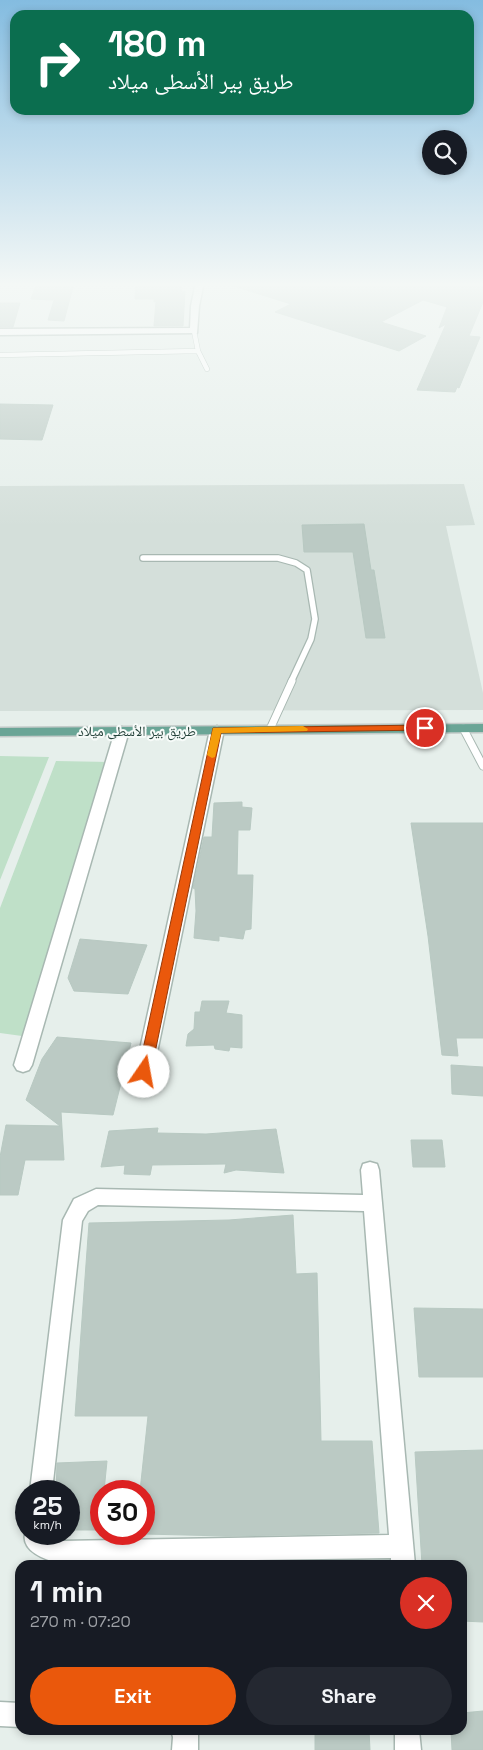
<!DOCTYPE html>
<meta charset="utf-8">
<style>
:root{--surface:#171b24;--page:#242831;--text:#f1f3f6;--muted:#9ea1a6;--accent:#ea580c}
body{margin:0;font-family:"Space Grotesk","Noto Naskh Arabic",sans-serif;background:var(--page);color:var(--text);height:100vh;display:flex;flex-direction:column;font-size:19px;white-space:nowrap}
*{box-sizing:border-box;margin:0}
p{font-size:16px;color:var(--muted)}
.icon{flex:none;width:28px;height:28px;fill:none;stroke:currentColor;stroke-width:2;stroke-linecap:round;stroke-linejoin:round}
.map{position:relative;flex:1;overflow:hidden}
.side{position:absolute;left:15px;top:1560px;width:452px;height:175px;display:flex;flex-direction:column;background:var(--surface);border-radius:15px;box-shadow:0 2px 8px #0003}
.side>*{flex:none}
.banner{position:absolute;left:10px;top:10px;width:464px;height:105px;border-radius:15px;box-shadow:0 2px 8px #0003;background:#0b6e4f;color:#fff;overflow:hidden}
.fabs{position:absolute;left:422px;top:130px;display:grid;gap:10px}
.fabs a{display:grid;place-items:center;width:45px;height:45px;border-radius:50%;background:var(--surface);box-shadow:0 2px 8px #0003;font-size:25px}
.speed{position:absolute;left:15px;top:1480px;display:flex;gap:10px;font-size:25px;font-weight:700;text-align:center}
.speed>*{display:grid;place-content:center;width:65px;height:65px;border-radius:50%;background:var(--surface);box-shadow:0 2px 8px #0003;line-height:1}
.speed small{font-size:12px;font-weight:400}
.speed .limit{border:8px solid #d22;background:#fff;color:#111}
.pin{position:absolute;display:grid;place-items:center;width:42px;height:42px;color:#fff;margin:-21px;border:2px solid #fff;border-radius:50%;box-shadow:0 1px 5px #0007}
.me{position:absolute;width:55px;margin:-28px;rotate:12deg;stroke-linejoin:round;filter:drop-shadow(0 0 4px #0008)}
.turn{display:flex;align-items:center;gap:18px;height:105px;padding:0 15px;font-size:22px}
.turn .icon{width:65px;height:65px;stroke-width:2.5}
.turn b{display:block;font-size:35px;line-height:42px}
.round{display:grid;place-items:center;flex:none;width:52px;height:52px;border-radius:26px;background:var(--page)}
.summary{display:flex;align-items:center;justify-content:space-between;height:85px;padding:0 15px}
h1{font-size:30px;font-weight:700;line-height:38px}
.primary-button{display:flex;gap:10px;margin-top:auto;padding:10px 15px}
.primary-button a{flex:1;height:58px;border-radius:30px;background:var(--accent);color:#fff;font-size:20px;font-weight:700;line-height:58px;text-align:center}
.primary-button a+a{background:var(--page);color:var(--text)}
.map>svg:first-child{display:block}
.built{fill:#d4dfda}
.green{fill:#bfe0c8}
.building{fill:#bbcac4;stroke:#b8c9c2}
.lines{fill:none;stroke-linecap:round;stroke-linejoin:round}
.service-far2-casing{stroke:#a8b8b2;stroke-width:5.5}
.service-far1-casing{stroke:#a8b8b2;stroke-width:8}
.service-casing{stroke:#a8b8b2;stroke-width:9}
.minor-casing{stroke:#a8b8b2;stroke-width:3}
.primary-casing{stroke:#c2cac8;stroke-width:3}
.service-far2{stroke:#fff;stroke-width:4.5}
.service-far1{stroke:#fff;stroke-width:5.5}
.service{stroke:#fff;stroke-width:7}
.minor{fill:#fff;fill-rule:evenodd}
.primary{fill:#6aa596;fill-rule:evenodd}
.route{fill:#ea580c;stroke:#983908}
.slow{fill:#f59e0b}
.labels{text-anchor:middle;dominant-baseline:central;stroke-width:4;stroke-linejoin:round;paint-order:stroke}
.street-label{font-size:14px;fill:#24423a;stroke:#f7fbf9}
</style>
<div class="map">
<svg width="483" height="1750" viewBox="0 0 483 1750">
<rect width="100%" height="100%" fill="#e6efeb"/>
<path class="built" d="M464,484L475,525L446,526L483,693V710L0,711V486Z"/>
<path class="green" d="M0,756L49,757L0,880Z
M56,761L110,762L22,1036L0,1033V908Z"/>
<path class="building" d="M37,282H59L53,300L31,299Z
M136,282H181V291H185L183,326H154L156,301L154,302V299H135Z
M230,282H483V302L469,336L480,337L459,388L457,387L455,392L417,390L446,324L439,328L447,307L423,300L381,322L426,336L399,351L275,312L291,304L230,285Z
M58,287H73L64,321L48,320Z
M0,303H20L13,327H0Z
M0,404L53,405L42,440L0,439Z
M364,524L371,570H374L385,638H366L353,552H304L302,525Z
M242,802V807L252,808L250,830H238L237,875H253L251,929L245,930L243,939L219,936V941L194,938L196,911L195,889L193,888L204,837H212L214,803Z
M411,823H483V1038H456L458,1056L442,1055L428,936Z
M80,939L147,945L128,994L74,991L68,978Z
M202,1001H229L226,1013L242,1015V1048L230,1047L229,1051L215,1049L214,1045L186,1046L188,1034L194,1029L195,1012H200Z
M57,1037L131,1043L113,1115L61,1112L64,1160H25L18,1195H0V1157L6,1125L60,1126L26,1100L42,1059Z
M451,1065L483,1067V1096L452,1094Z
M158,1128L157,1133L206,1134L276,1129L284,1173L236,1170L224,1173L226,1164L152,1165L150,1175L124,1174L125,1165L101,1167L109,1131Z
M411,1140H442L445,1167H413Z
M293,1215L296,1274L317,1273L321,1441H372L379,1533L226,1536L144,1534V1491H140L148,1416H75L89,1223L229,1220Z
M414,1308L483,1309V1377H419Z
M483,1450V1622L462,1621V1565H422L415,1452Z
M107,1461L104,1491H101L100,1530H69V1491H56L57,1463Z
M483,1711V1750H452L451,1730H462V1713Z
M315,1730H369L370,1750H315Z"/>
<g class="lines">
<defs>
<path id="service-far2" d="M194,331L198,351L207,369
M0,355L198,351"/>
<path id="service-far1" d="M143,558H278L296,563L307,570L315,619L311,639L291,682"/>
<path id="service" d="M463,728L483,766
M270,729L292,681"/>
<path id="minor" d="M196,282H204L199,306L197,333L0,335V329L190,328L191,306Z
M217,726L224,730L153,1072L150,1077L144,1079L138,1077L135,1072L210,730Z
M122,727L129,731L32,1065L29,1070L23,1072L17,1070L14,1065L115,731Z
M370,1162L377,1164L379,1170L415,1565H391V1558L61,1563C47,1561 18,1551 26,1530V1534H48L52,1539L61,1541L389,1535L364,1211L98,1205L88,1211L82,1221L52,1491H30L63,1220L74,1199L96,1189L363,1195L361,1170L363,1164Z
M0,1702L20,1703V1727L0,1726Z
M171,1730H196L198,1735V1750H172L173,1737Z
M395,1730H419L421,1750H395Z"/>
<path id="primary" d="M483,724V732L0,736V728Z"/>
</defs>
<use href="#service-far2" class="service-far2-casing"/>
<use href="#service-far1" class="service-far1-casing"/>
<use href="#service" class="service-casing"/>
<use href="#minor" class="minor-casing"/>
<use href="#primary" class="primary-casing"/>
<use href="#service-far2" class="service-far2"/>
<use href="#service-far1" class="service-far1"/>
<use href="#service" class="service"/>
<use href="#minor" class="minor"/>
<use href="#primary" class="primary"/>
</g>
<linearGradient id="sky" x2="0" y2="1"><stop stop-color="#84bce0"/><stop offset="0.54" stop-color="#f4f8f6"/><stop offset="1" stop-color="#f4f8f6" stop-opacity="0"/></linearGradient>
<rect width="483" height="527" fill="url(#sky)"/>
<path class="route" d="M425,725L430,728L428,730L221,733L151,1072L149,1076L144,1077L140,1076L138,1072L213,728Z"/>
<path class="slow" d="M303,726L308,729L307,731L221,733L215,757L212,758L207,755L213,728Z"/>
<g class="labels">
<g class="street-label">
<text x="137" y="731">طريق بير الأسطى ميلاد</text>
</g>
</g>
</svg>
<div class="fabs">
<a><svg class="icon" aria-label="search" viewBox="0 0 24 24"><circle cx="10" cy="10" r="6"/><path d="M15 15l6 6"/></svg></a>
</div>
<div class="speed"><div>25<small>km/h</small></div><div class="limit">30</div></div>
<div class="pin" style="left:425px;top:728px;background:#d93025"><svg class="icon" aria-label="arrive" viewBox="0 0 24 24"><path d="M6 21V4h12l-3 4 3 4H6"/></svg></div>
<svg class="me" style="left:144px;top:1072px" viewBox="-20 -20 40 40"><circle r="19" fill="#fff"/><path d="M0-13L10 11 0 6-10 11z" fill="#ea580c"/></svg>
<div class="banner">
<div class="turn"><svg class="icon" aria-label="right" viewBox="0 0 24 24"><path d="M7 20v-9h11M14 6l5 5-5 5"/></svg><div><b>180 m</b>طريق بير الأسطى ميلاد</div></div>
</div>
<section class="side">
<div class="summary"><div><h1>1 min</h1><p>270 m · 07:20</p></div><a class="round" style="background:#d93025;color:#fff"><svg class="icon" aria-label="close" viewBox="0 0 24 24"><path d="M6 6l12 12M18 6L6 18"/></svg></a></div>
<div class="primary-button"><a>Exit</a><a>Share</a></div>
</section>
</div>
